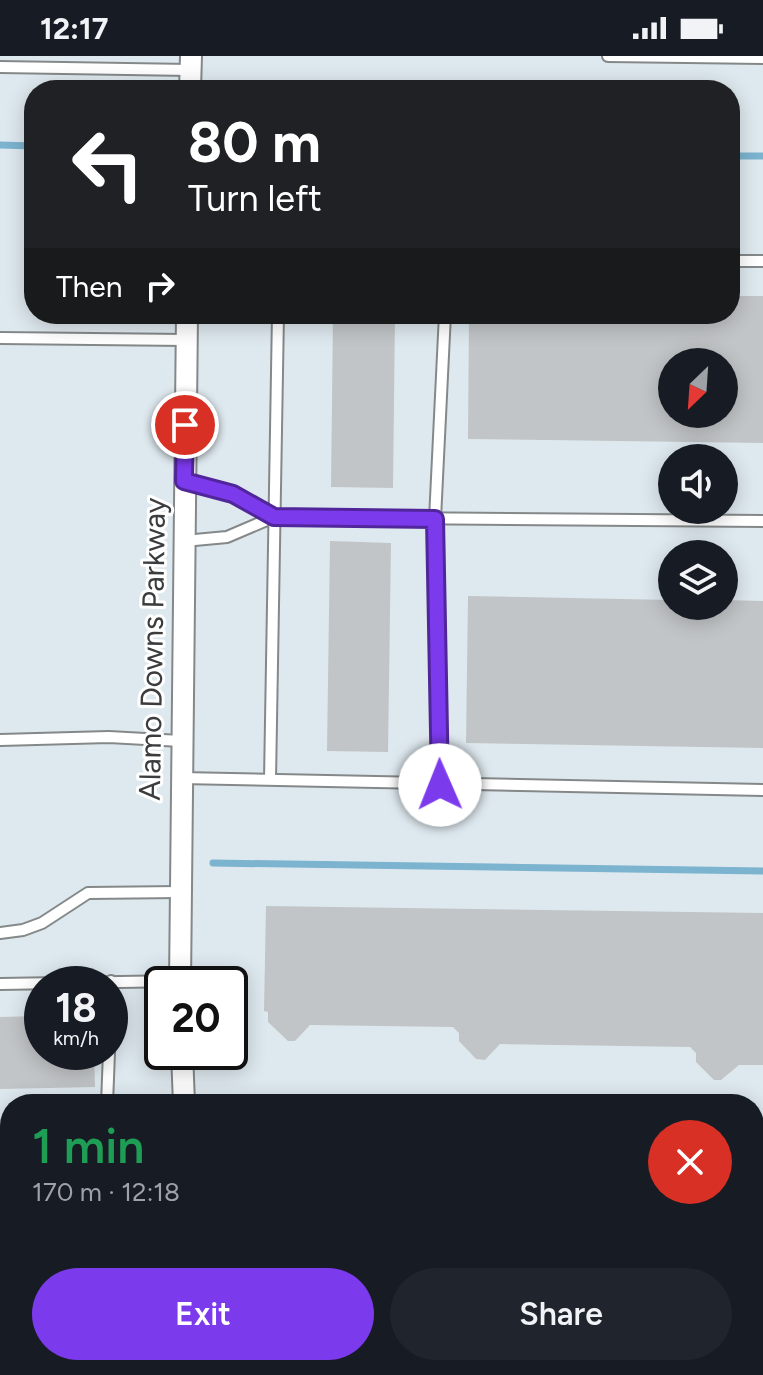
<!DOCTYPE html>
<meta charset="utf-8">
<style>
:root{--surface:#171b24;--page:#20242c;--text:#f1f3f6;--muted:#9ea1a6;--accent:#7c3aed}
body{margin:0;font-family:Figtree,sans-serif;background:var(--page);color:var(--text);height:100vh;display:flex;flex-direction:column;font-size:30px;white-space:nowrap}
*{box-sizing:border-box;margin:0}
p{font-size:26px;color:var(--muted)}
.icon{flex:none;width:44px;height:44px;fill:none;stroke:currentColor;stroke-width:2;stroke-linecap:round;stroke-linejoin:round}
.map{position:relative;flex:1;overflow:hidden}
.panel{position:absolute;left:0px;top:1038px;width:764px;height:282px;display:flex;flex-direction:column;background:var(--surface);border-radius:32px 32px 0 0;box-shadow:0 4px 20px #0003}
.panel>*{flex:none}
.top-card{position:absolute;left:24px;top:24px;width:716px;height:244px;border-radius:32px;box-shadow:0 4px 20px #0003;background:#202124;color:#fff;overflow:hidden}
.needle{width:52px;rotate:205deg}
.fabs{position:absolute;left:658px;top:292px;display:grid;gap:16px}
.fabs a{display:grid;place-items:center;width:80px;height:80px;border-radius:50%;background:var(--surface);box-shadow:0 4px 20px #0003;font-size:40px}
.speed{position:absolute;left:24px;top:910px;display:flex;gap:16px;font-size:40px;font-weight:700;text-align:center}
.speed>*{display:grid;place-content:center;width:104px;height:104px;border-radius:50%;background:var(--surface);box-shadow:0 4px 20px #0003;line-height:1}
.speed small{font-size:20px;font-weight:400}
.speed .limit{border:4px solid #111;border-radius:12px;background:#fff;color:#111}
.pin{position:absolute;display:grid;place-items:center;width:68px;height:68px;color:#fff;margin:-34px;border:4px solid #fff;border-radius:50%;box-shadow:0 2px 8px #0007}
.me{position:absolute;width:88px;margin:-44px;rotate:359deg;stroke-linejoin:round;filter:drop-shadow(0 0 6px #0008)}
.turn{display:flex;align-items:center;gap:28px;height:168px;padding:0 32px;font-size:36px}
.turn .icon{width:104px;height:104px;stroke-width:2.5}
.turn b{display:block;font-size:56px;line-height:68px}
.then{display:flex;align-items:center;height:76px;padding:0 32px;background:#0003;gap:16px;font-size:30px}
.round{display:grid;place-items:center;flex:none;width:84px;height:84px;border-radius:42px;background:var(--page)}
.headline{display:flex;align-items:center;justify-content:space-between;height:136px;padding:0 32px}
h1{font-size:48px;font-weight:600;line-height:60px;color:#1e9e55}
.primary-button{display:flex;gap:16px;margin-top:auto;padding:16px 32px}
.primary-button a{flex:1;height:92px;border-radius:48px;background:var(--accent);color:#fff;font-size:32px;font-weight:600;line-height:92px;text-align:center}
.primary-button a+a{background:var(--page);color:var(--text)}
.status{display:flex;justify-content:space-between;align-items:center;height:56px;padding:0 40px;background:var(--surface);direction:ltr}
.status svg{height:22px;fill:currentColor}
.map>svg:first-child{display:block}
.built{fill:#dee9ef;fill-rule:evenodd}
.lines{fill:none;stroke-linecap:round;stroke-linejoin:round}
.stream{stroke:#7cb3cf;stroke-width:7}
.building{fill:#c2c5c7;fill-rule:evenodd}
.lane-casing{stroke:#858889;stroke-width:14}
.street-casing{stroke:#858889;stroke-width:24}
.lane{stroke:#fff;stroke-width:10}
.street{stroke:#fff;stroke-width:20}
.route-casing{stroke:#51269a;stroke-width:20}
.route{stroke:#7c3aed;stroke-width:14}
.labels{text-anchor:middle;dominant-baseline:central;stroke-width:6;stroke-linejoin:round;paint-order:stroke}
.street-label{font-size:30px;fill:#3b3c3d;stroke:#fff}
</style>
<div class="status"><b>12:17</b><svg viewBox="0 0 49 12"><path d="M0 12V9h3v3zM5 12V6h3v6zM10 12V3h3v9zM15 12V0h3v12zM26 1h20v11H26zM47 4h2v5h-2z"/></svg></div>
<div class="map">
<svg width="763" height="1319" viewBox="0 0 763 1319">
<rect width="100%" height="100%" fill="#f0f3f5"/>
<path class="built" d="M0,0H763V1319H0ZM34,34H730V258H34ZM672,306H724V358H672ZM672,402H724V454H672ZM672,498H724V550H672ZM42,928H110V996H42ZM162,928H230V996H162ZM10,1048H754V1310H10Z"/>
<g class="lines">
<path class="stream" d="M0,89L34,90
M730,100H763
M213,807L763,815"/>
</g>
<path class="building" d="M730,240H763V387L468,383L469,258H730ZM672,306H724V358H672Z
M333,258H395L393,432L331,431Z
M330,485L391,487L388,696L327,695Z
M468,540L672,544V550H724V544L763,545V692L466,687Z
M266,850L763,857V1009H739L721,1024H714L696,1006V997L690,991L500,988L485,1004L476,1003L459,985V977L453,971L310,969L295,985H288L268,966V956L264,955Z
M42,960V996H94L95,1031L0,1033V961Z
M754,1195H763V1319H324V1310H754Z
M0,1246H10V1310H76V1319H0Z"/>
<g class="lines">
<defs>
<path id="lane" d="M608,0L763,2
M0,11L190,14
M730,205H763
M0,282L186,284
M184,425L233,438L274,461
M184,485L227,481L274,461L763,465
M0,684L109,681L181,685
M181,722L763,734
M270,724L278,258
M440,729L435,463L445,258
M0,877L23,874L42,867L88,837L180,836
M0,928L180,925
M110,961L111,925
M107,1048L109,996
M754,1090L763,1091
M100,1310V1319
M281,1319L284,1310"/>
<path id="street" d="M190,34L191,0
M180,928L187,258
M182,996L184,1048
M191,1310V1319"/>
</defs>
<use href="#lane" class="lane-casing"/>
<use href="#street" class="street-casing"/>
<use href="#lane" class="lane"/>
<use href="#street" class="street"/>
</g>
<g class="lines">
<defs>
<path id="route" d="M185,369L184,425L233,438L274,461L435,463L440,729"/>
</defs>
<use href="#route" class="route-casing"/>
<use href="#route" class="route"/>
</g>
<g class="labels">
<g class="street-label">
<text transform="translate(152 593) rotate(-89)">Alamo Downs Parkway</text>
</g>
</g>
</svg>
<div class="fabs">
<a><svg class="needle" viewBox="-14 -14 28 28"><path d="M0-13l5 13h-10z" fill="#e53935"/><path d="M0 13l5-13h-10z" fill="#9ea1a6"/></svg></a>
<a><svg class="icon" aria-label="sound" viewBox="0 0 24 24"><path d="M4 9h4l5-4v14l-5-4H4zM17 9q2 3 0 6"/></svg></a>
<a><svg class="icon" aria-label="layers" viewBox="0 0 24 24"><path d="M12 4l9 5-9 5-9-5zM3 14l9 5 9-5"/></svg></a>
</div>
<div class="speed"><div>18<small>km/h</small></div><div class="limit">20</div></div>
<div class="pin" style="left:185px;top:369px;background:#d93025"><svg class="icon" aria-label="arrive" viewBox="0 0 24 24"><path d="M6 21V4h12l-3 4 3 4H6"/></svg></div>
<svg class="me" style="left:440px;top:729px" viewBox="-20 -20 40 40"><circle r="19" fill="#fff"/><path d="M0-13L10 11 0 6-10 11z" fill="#7c3aed"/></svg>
<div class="top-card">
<div class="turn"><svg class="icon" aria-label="left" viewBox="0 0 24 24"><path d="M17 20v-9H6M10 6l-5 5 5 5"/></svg><div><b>80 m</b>Turn left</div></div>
<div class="then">Then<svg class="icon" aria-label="right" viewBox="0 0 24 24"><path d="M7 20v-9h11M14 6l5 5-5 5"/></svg></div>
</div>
<section class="panel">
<div class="headline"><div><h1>1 min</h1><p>170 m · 12:18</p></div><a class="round" style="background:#d93025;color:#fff"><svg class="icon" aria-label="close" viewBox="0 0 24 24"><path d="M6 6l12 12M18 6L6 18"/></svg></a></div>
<div class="primary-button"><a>Exit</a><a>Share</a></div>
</section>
</div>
